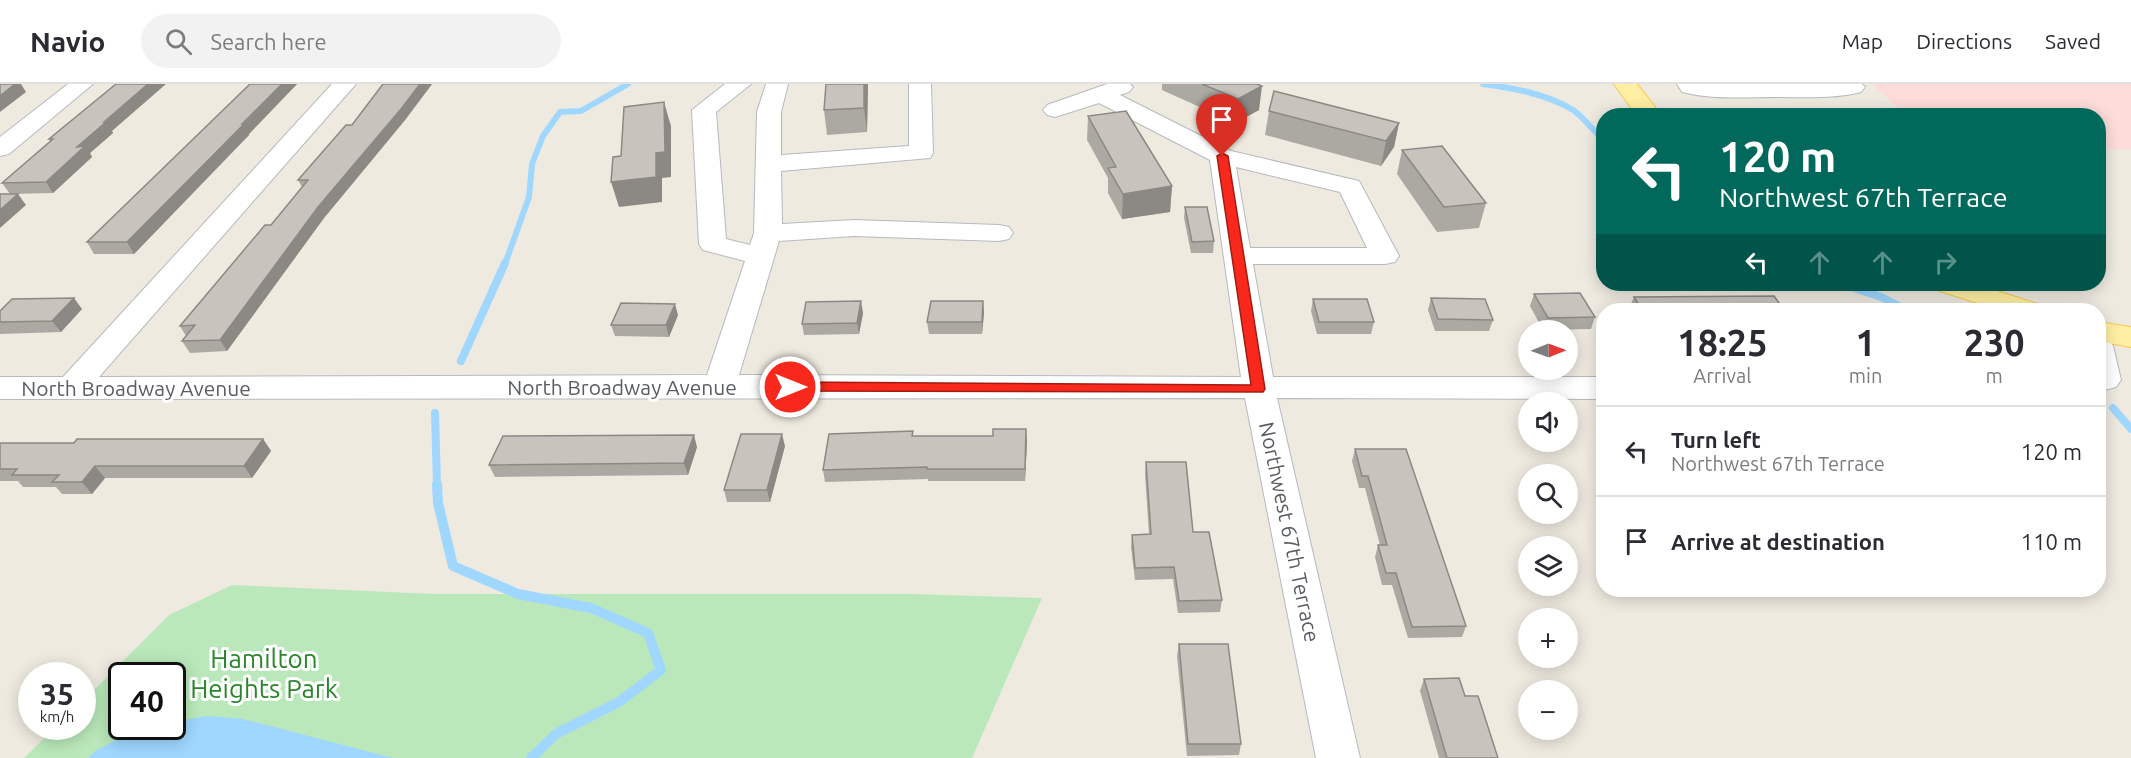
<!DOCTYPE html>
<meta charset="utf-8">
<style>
:root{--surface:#fff;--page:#f2f2f3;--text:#2b2b33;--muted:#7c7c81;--line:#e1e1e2}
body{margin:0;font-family:Ubuntu,sans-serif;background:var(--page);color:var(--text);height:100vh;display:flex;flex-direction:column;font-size:22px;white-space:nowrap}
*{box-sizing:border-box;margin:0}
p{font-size:20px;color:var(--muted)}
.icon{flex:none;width:33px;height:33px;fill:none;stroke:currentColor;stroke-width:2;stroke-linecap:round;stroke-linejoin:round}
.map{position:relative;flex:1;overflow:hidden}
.details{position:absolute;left:1596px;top:219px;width:510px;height:294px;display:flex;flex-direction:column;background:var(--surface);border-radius:24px;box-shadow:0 3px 15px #0003}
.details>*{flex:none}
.top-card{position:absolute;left:1596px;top:24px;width:510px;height:183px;border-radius:24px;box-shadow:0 3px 15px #0003;background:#00695c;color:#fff;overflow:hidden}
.needle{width:39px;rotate:89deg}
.tools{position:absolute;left:1518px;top:236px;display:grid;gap:12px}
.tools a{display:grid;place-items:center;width:60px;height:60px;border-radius:50%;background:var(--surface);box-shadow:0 3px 15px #0003;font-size:30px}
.speed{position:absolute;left:18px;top:578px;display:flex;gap:12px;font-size:30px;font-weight:700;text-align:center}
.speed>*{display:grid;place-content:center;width:78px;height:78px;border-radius:50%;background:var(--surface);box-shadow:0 3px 15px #0003;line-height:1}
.speed small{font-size:15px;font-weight:400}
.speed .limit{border:3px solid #111;border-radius:9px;background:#fff;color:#111}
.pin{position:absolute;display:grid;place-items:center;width:51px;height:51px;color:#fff;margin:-62px -26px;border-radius:50% 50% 50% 0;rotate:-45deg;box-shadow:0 0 6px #0007}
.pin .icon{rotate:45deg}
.me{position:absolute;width:66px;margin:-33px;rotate:90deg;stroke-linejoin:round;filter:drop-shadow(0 0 4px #0008)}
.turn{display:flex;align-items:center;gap:21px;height:126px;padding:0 24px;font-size:27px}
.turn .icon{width:78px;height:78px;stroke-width:2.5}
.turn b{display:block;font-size:42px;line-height:51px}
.lanes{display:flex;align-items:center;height:57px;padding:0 24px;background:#0003;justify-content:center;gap:30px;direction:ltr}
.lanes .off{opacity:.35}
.eta{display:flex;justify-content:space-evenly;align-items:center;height:102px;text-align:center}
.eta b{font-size:36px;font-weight:600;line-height:42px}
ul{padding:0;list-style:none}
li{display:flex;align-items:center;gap:18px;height:90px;padding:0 24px;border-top:2px solid var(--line)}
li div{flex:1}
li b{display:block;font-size:22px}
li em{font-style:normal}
header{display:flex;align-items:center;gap:36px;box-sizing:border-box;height:84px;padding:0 30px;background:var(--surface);border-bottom:2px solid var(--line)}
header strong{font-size:28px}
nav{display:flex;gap:33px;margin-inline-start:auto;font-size:21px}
.search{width:420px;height:54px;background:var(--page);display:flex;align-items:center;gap:15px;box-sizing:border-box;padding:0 21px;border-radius:33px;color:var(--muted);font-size:22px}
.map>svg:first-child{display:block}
.medical{fill:#fddcd9}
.green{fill:#bae8ba;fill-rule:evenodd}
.water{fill:#9fd7ff}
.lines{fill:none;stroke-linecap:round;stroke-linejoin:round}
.stream-far2{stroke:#9fd7ff;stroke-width:6}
.stream-far1{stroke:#9fd7ff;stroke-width:8}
.stream{stroke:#9fd7ff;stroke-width:10}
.minor-casing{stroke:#b6b9be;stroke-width:2}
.major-casing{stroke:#fdc849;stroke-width:2}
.minor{fill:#fff;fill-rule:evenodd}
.major{fill:#ffefa4;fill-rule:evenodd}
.wall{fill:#aca9a3}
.shaded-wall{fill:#8c8984}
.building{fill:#c8c4bd;stroke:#8c8984;stroke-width:1.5}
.route{fill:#f8291c;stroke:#a11b12;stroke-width:1.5}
.labels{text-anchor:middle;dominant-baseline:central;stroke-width:6;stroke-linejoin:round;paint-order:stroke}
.street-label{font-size:21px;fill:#595d63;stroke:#fff}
.near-park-label{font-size:26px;fill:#2d862f;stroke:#fff}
</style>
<header>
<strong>Navio</strong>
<div class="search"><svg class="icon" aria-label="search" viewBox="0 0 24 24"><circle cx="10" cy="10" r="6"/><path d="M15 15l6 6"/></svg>Search here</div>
<nav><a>Map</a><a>Directions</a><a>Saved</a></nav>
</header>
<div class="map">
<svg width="2131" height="674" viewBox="0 0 2131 674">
<rect width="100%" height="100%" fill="#eeeae0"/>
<path class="medical" d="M1872,0H2131V65H2099L2098,32L1905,31Z"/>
<path class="green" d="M232,501L435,510H909L1042,514L972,674H24L57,642H82L83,617L169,531ZM122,591H172V642H122Z"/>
<path class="water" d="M207,632L243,635L393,674H88L95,667L140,644L172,642L173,638Z"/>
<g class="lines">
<path class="stream-far2" d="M1483,0C1513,4 1547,10 1573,26C1585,34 1592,47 1604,55
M505,180L529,113L532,80L543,52L560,28L581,27L628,0"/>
<path class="stream-far1" d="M1842,200L1881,213L1907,226
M461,277L505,179
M2113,324L2131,345
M435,329L437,402"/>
<path class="stream" d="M437,400L438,419L453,482L518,510L591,524L648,549L661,586L619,618L556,650L531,674"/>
<defs>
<path id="minor" d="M68,0H93L9,70L0,72V53Z
M332,0H356L99,293L707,291L745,177L703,166L699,160L692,26L725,0H751L716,28L726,155L750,161L754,149L757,28L766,0H788L781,28V71L909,62V0H931L933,69L930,74L781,87L782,140L854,136L999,141L1009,143L1013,149L1009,155L999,157L854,152L779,157L739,291L1241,293L1210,76L1099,19L1055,33L1047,31L1043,26L1047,21L1107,0H1130L1133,3L1129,8L1120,11L1231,67L1359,97L1399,172L1395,178L1385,180H1253L1273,293H1604V315L1277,314L1360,674H1316L1245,314L0,315V293H63ZM1236,83L1340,108L1367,164H1250Z
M1677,0H1862L1865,3L1861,8C1834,15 1806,13 1778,13C1747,13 1713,16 1682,8Z
M2098,252L2109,255L2113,262L2121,296L2116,303L2105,306L2098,305Z"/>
<path id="major" d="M1614,0H1637L1662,32H1637Z
M1933,200H1975L2038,220L2043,226H1999L1937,206Z
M2098,238L2131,243V263L2098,257Z"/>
</defs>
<use href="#minor" class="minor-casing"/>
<use href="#major" class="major-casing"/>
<use href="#minor" class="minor"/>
<use href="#major" class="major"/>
</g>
<path class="wall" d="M250,0H297L249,50V51L134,170H94L87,158Z
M383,0H432L405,36L324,134L227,267L190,269L182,257L186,252L180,242L271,141L302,103L298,96L352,41Z
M868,0L867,48L827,51L824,26Z
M1162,0H1257L1259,26L1235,39L1162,6Z
M1269,27L1399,39L1394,63L1381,82L1265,51Z
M1088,32L1172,102L1170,128L1122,135L1108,109V94L1087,56Z
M112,47L113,49L90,69L92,73L53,109L10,110L2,99L50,57L49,55Z
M1402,66L1486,119L1479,144L1437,148L1397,90Z
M1185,123L1214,157L1213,169H1191L1184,134Z
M1534,210L1595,233L1591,245L1543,246L1530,222Z
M1634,213L1784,226H1630L1629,224Z
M1431,214L1493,236L1489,247H1435L1428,226Z
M1313,215L1374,238L1371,250H1317L1311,227Z
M983,217L984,229L982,250H929L927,238Z
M82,225L61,248L0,250V227Z
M863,229L859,250L804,251L802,240Z
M678,231L669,253L615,252L611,241Z
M913,352L1027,357L1025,397H928V395L825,398L823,386Z
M263,355L271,367L252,394H105L92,410H62L56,403H23L18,397H0V359H74Z
M785,362L770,418H727L724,406Z
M697,363L688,391L495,393L489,381Z
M1355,365L1466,542L1462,553L1408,554L1392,501H1382L1375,473L1378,461H1380L1365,404H1359L1352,377Z
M1146,378L1193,448L1222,516L1220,528L1178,529L1173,495L1135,496L1131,463L1132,451L1149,450L1145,390Z
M1179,560L1241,660L1239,671L1187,672L1177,572Z
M1424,595L1465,612L1498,674H1439L1420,607Z"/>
<path class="shaded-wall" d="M15,0H21L26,8L0,28V12Z
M148,0H166L112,47L113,49L90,69L92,73L53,109L46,98L77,63L104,38Z
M282,0H297L249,50V51L134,170L127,158Z
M420,0H432L405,36L324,134L227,267L220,256L318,123Z
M864,0H868L867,48L864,24Z
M1262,2L1259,26L1235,39L1238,15Z
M664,18L671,42V93L662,94V118L619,123L611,98L656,69Z
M1399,39L1394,63L1381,82L1386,57Z
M1172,102L1170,128L1122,135L1123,110Z
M18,110L26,121L0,144V126Z
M74,214L82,225L61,248L52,237Z
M861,217L863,229L859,250L857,239Z
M983,217L984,229L982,250V238Z
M675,220L678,231L669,253L666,241Z
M1026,345L1027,357L1025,397V385Z
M782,350L785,362L770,418L767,406Z
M694,351L697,363L688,391L684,379Z
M263,355L271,367L252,394L244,382Z
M95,382L105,394L92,410L82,398Z"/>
<path class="building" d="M0,0H15L0,12Z
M116,0H148L104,38H106L77,63L85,62L46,98L2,99L53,55H49Z
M250,0H282L242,40H244L127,158H87Z
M383,0H420L401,25L318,123L220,256L182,257L195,241L180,242L265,141H271L308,96H298L346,41H352Z
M826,0H864V24L824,26Z
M1202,0H1257L1262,2L1238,15Z
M1274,7L1399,39L1386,57L1269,27Z
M664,18L665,68L656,69V93L611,98L613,73L621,72L624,23Z
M1126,27L1172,102L1123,110L1108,84L1116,83L1088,32Z
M1442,62L1486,119L1444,123L1402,66Z
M0,110H18L0,126Z
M1185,123H1207L1214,157L1192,158Z
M1580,209L1595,233L1548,234L1534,210Z
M1774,212L1784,226H1642L1634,213Z
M74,214L52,237L0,238V227L12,215Z
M1431,214L1485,215L1493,236L1438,235Z
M1313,215H1367L1374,238H1319Z
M861,217L857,239L802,240L806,218Z
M931,217H983L982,238H927Z
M621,219L675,220L666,241H611Z
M993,345H1026L1025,385H927V383L823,386L829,350L913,347L912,352H993Z
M741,350H782L767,406H724Z
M694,351L684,379L489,381L503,352Z
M77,355H263L244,382H95L82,398H52L59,391H12L17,385H0V359H74Z
M1355,365H1406L1466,542L1412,543L1396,489H1386L1378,461H1387L1368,392H1362Z
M1146,378H1186L1193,448H1209L1222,516L1179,517L1174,483L1135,484L1132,451L1151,450Z
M1179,560H1228L1241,660H1188Z
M1459,594L1465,612H1478L1498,674H1447L1424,595Z"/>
<path class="route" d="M1222,69L1228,72L1265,305L1263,308L790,307L784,303L790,298L1251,301L1217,72Z"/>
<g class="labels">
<g class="street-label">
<text x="622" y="303">North Broadway Avenue</text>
<text x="136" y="304">North Broadway Avenue</text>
<text transform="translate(1290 448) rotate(78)">Northwest 67th Terrace</text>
</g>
<g class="near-park-label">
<text x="264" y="574">Hamilton<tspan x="264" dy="30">Heights Park</tspan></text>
</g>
</g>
</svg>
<div class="tools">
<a><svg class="needle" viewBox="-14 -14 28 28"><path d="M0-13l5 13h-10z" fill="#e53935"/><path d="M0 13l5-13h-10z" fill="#7c7c81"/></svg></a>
<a><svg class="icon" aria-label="sound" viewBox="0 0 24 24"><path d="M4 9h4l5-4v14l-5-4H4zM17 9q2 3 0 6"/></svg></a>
<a><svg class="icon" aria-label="search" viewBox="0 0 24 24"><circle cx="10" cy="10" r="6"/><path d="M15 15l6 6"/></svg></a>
<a><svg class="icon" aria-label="layers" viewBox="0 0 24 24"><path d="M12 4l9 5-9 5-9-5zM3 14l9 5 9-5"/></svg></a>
<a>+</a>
<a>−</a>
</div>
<div class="speed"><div>35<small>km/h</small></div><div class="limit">40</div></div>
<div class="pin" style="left:1222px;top:72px;background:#d93025"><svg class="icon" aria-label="arrive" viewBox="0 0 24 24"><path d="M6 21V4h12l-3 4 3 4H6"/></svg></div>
<svg class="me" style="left:790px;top:303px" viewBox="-20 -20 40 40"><circle r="17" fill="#f8291c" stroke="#fff" stroke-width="3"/><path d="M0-11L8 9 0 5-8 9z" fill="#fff"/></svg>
<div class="top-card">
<div class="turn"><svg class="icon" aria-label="left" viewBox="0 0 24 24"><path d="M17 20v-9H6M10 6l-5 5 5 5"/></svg><div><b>120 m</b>Northwest 67th Terrace</div></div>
<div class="lanes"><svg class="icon" aria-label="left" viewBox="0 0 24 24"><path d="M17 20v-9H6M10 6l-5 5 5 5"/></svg><svg class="icon off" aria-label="ahead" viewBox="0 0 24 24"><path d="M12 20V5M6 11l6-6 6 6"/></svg><svg class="icon off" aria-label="ahead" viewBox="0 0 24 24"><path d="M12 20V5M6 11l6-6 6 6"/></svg><svg class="icon off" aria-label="right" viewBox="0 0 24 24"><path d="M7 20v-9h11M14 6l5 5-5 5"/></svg></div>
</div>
<section class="details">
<div class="eta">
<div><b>18:25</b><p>Arrival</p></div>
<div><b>1</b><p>min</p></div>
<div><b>230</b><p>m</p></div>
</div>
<ul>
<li><svg class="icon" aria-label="left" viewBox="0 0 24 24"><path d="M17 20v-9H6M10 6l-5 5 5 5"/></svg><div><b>Turn left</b><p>Northwest 67th Terrace</p></div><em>120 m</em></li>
<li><svg class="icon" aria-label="arrive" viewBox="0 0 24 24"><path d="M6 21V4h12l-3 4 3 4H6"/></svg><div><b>Arrive at destination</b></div><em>110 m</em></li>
</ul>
</section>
</div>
